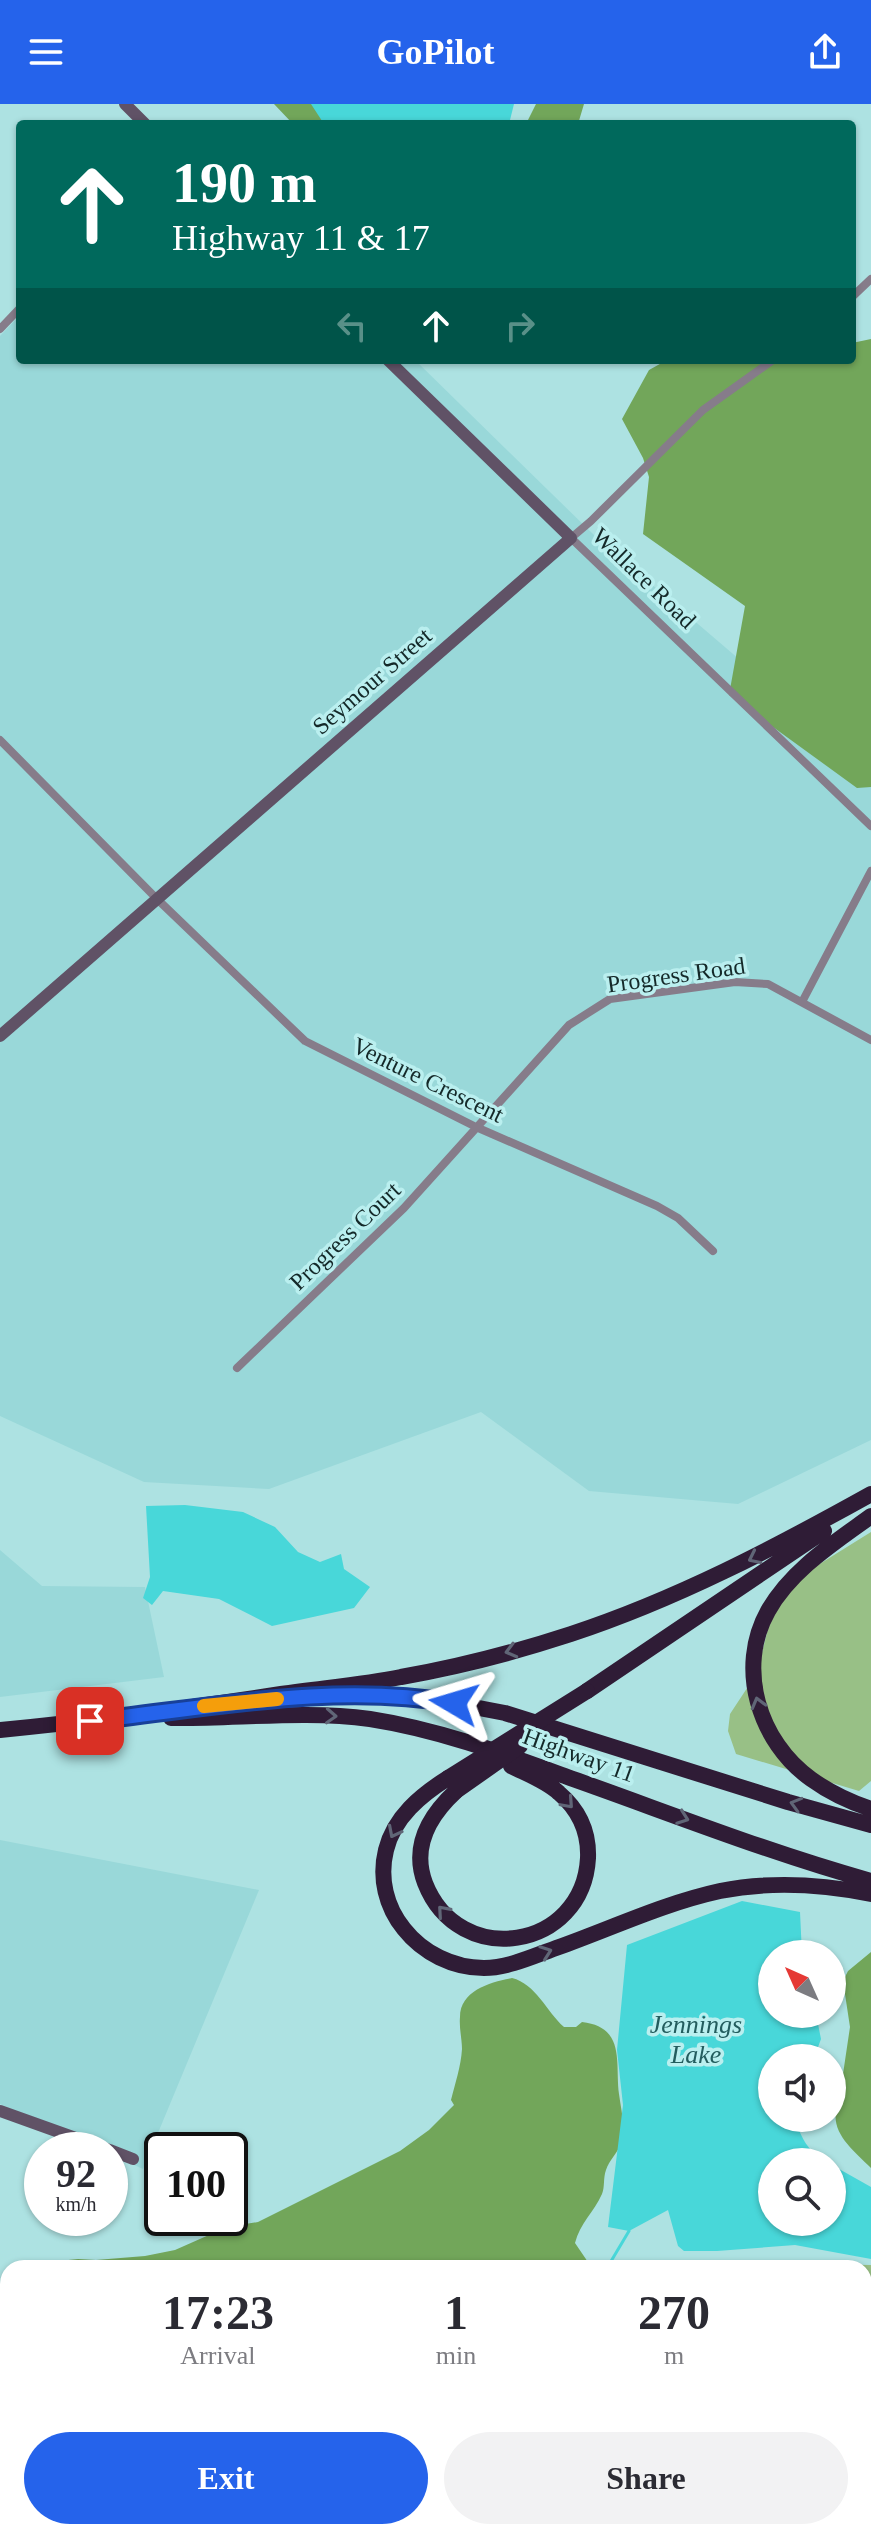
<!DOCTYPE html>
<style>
:root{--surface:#fff;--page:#f2f2f3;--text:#2b2b33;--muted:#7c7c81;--accent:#2563eb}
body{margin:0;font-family:Georgia,serif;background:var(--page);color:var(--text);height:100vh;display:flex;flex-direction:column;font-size:30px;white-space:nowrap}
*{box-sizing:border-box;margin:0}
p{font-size:26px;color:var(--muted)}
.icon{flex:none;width:44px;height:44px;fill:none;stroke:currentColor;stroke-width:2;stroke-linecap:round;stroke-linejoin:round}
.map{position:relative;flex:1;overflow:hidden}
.sheet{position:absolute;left:0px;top:2156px;width:872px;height:280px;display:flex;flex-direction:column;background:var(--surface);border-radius:24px 24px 0 0;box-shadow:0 2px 6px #0004}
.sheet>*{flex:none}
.banner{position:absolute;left:16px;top:16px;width:840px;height:244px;border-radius:8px;box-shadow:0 2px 6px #0004;background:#00695c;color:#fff;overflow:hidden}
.needle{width:52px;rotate:315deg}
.tools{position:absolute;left:758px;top:1836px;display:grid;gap:16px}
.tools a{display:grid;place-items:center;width:88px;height:88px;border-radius:50%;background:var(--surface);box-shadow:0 2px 6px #0004;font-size:40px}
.speed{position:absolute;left:24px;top:2028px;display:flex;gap:16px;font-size:40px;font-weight:700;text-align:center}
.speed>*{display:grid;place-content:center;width:104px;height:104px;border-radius:50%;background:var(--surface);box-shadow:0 2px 6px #0004;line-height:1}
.speed small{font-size:20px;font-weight:400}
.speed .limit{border:4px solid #111;border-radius:12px;background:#fff;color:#111}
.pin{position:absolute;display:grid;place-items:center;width:68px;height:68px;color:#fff;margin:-34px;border-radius:16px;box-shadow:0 4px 12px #0006}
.me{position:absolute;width:88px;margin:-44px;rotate:277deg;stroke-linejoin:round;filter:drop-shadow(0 0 6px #0008)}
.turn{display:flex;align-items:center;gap:28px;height:168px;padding:0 24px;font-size:36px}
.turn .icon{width:104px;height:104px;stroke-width:2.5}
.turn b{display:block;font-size:56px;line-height:68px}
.lanes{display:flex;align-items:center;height:76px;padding:0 24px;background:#0003;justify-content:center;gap:40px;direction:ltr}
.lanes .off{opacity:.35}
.eta{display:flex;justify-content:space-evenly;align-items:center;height:136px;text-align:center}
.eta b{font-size:48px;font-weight:800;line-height:56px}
.button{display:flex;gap:16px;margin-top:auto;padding:16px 24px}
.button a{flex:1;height:92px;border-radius:48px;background:var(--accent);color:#fff;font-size:32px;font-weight:800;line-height:92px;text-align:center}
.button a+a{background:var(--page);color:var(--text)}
header{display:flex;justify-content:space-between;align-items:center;height:104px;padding:0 24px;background:var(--accent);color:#fff;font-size:36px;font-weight:800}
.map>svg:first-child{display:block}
.built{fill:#99d8d9}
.green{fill:#98c086}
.forest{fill:#72a65a}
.water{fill:#48d7d9}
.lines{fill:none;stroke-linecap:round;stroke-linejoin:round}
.stream{stroke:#48d7d9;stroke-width:3}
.street{stroke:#867c8a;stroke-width:8}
.secondary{stroke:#605266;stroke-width:12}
.highway{stroke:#2f1c36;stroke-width:16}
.highway-bridge{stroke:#2f1c36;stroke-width:16}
.oneway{stroke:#606677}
.route-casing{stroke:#184099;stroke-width:20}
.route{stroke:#2563eb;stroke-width:14}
.slow{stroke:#f59e0b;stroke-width:14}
.labels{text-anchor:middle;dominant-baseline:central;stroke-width:7;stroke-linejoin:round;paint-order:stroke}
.street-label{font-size:24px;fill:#142929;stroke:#baefef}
.water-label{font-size:26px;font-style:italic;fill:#235d5e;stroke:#baefef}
</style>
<header><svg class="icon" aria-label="menu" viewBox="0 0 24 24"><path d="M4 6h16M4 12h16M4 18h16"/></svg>GoPilot<svg class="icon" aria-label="share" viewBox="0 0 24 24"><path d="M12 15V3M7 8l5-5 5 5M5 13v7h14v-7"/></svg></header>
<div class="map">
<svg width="871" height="2436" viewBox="0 0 871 2436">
<rect width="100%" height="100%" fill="#ade2e2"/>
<path class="built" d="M20,211V256H415L594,431L871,668V1336L738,1400L589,1387L481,1308L269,1385L144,1378L0,1312V232Z
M0,1446L42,1482L145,1483L164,1573L0,1593Z
M0,1736L259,1786L143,2065L0,2000Z"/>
<path class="green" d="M871,1428V1677L859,1687L736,1650L728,1627L730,1610L757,1569L775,1496L781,1484Z
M727,2159L871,2161V2372L864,2374V2164H732Z
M0,2216L8,2227V2341L0,2344Z"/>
<path class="forest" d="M274,0H331L333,20H293Z
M536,0H584L578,20H526Z
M871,235V683L857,684L729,591L745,502L643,430L649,373L643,354L622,315L649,266L667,256H852V239Z
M871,1848V2064C852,2045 826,2026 839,1997L850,1923L843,1877L848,1867Z
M512,1874C536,1880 546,1907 564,1923H576L582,1918C626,1923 615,1959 619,1990C621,2006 626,2023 621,2039C618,2049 609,2056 606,2066C603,2074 605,2083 602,2090C594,2108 580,2119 575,2139L592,2164H17L20,2161L78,2155L96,2156L145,2152L175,2146L227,2123L258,2118L400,2047L429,2026L454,2001L451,1996C455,1980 461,1962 462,1945C462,1935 459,1924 460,1913C460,1886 491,1878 512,1874Z
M871,2362V2436H578L574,2429L864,2428V2367Z
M8,2382V2428H457V2436H0V2385Z"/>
<path class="water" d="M311,0H514L509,20H324Z
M185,1401L243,1408L275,1423L298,1448L320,1458L341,1450L344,1465L370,1483L354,1504L272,1522L219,1495L163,1487L152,1501L143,1494L150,1473L146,1402Z
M742,1797L800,1808L802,1850H772V1910H816L821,1935L814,1954H772V2014H797C797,2030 811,2051 826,2058H772V2118H832V2061L871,2083V2155L795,2141L717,2147H684L678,2142L668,2106L629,2127L608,2123L623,2001L617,1946L627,1841Z"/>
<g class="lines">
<path class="stream" d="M607,2164L629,2127
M0,2284L8,2292
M497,2428L498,2436"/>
<path class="street" d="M852,193L871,175
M0,225L20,204
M773,256L703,306L591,417L571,434L871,722
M0,636L156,794L305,937L476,1023L657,1102L678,1114L713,1147
M802,898L871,767
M237,1264L404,1104L569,921L610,895L735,878L768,880L871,936"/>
<path class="secondary" d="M125,0L145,20
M0,932L571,434L388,256
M0,2007L109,2046
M110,2046L133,2055"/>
<path class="highway" d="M871,1412C834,1439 791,1466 768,1507C736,1564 759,1638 811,1675C829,1688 850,1698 871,1705
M587,1587L824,1427
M331,1592H396L437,1596L505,1609L788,1698L871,1721
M171,1614C237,1615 304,1606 370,1615C441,1626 507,1651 573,1675C672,1710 770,1749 871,1777
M0,1626C94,1617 188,1604 281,1590C321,1584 362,1581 401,1573C458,1563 516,1548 571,1530C677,1495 774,1444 871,1390
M448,1674C421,1691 394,1713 386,1746C379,1774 386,1803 404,1825C423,1849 453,1864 484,1864C509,1864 536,1851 559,1843C612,1824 665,1799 720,1787C770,1777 821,1780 871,1790
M456,1687C430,1711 411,1742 425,1779C459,1866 583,1846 588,1754C589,1728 579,1706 559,1689C546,1677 527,1670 511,1662"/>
<path class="highway-bridge" d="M448,1674L587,1587
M456,1687L520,1642"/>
</g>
<defs><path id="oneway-chevron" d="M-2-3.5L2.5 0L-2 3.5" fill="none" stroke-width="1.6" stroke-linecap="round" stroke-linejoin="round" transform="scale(2)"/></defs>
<g class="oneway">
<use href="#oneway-chevron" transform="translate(754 1454) rotate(154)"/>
<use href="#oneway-chevron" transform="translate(511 1547) rotate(165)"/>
<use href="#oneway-chevron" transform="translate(758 1599) rotate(-105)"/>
<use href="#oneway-chevron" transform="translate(331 1612) rotate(3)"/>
<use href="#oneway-chevron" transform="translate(568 1699) rotate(48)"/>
<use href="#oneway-chevron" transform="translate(796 1700) rotate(-164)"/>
<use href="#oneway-chevron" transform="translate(683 1714) rotate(20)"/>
<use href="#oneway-chevron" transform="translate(394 1728) rotate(117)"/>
<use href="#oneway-chevron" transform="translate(443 1807) rotate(-131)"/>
<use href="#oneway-chevron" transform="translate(546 1848) rotate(-20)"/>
</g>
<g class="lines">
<defs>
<path id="route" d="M90,1617C210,1604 333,1578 454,1599"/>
</defs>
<use href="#route" class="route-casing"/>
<use href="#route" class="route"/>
<path class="slow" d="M204,1602L277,1595"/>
</g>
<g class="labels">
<g class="street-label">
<text transform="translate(644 474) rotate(44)">Wallace Road</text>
<text transform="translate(372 577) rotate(-41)">Seymour Street</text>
<text transform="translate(676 871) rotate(-8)">Progress Road</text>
<text transform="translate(428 976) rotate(26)">Venture Crescent</text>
<text transform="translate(345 1132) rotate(-44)">Progress Court</text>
<text transform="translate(579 1651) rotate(20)">Highway 11</text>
</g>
<g class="water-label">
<text x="696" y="1920">Jennings<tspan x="696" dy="30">Lake</tspan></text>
</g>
</g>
</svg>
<div class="tools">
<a><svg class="needle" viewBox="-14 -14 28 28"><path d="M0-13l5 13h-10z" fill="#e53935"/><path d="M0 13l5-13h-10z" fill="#7c7c81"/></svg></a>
<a><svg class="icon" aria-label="sound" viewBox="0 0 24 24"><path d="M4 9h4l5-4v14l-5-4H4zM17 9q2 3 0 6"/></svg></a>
<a><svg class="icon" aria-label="search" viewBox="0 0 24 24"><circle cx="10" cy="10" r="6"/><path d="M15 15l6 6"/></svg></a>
</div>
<div class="speed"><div>92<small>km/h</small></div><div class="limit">100</div></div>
<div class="pin" style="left:90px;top:1617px;background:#d93025"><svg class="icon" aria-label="arrive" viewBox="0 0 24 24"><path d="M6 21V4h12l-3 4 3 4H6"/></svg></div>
<svg class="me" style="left:454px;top:1599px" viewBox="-20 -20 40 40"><path d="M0-17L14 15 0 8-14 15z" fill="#2563eb" stroke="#fff" stroke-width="4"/></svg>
<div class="banner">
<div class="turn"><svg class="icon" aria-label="ahead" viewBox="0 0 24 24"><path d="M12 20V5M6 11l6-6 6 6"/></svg><div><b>190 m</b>Highway 11 &amp; 17</div></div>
<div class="lanes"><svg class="icon off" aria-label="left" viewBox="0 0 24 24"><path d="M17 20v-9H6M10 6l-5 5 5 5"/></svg><svg class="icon" aria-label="ahead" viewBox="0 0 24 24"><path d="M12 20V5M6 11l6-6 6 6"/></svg><svg class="icon off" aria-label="right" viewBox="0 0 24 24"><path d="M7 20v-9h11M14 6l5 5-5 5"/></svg></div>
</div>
<section class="sheet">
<div class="eta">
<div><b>17:23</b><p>Arrival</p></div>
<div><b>1</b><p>min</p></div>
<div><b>270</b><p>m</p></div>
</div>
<div class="button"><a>Exit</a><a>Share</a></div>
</section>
</div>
